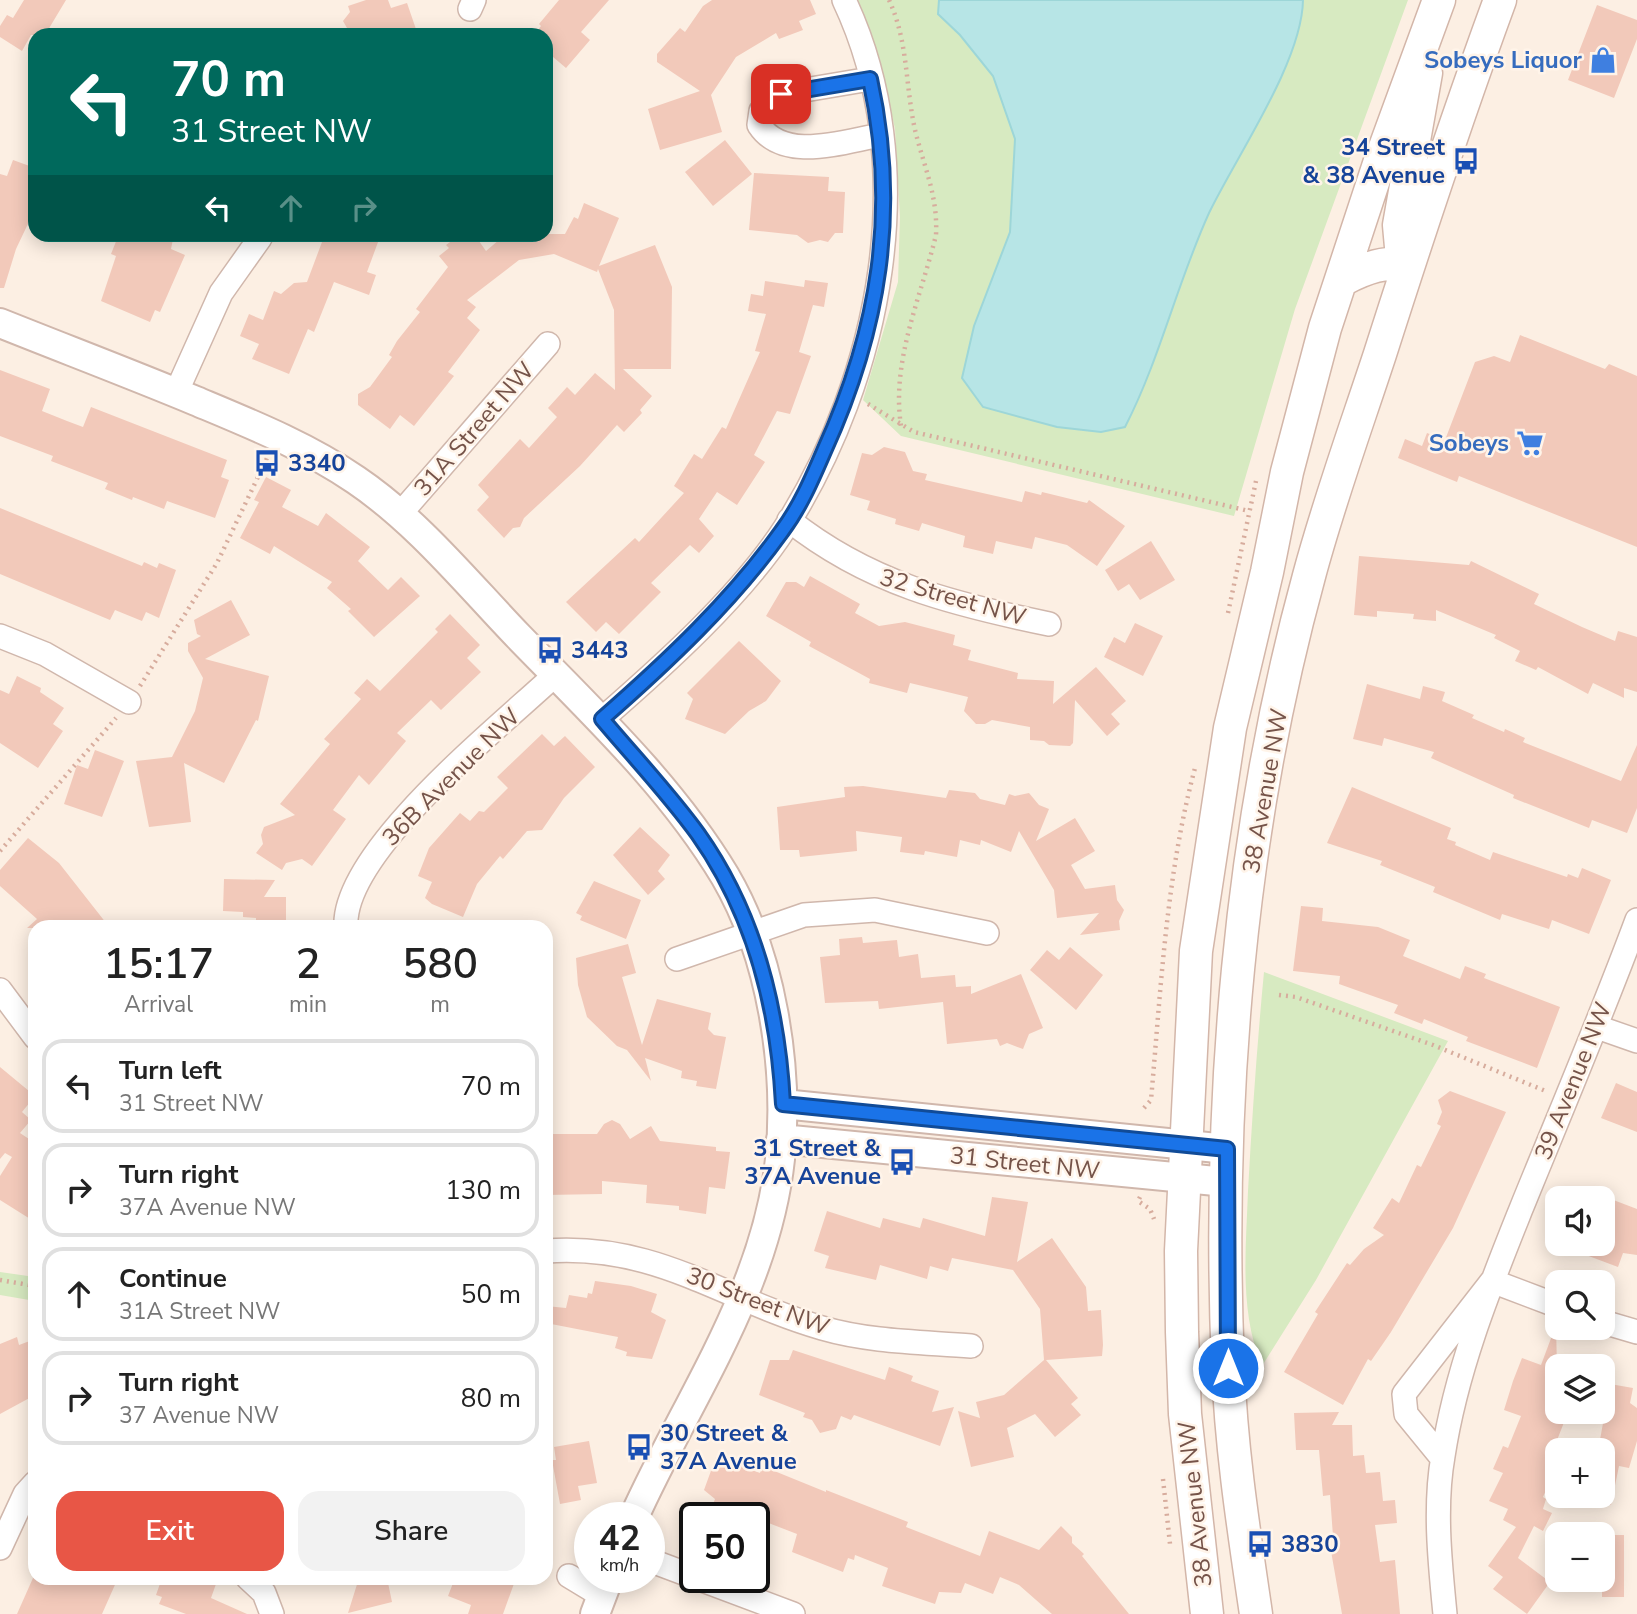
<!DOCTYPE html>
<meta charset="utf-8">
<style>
:root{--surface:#fff;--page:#f2f2f2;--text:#222;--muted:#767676;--line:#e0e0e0;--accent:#e85646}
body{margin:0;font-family:"Nunito Sans",sans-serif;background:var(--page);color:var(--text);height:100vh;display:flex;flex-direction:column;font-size:26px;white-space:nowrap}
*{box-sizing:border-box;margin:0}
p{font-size:23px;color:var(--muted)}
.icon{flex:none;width:38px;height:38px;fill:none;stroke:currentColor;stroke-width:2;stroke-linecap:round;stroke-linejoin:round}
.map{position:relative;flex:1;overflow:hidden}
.panel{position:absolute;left:28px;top:920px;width:525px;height:665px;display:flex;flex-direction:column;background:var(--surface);border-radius:21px;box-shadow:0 4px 18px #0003}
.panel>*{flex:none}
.guide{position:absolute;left:28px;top:28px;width:525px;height:214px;border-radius:21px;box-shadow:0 4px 18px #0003;background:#00695c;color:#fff;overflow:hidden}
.buttons{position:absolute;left:1545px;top:1186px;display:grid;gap:14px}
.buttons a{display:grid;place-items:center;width:70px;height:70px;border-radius:14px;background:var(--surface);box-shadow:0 4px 18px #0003;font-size:35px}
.speed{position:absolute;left:574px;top:1502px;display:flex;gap:14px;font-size:35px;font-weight:700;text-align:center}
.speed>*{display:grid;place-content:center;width:91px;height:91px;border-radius:50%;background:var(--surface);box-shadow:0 4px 18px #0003;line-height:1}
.speed small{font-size:18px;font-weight:400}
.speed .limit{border:4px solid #111;border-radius:10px;background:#fff;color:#111}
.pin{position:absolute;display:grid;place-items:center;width:60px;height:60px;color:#fff;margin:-30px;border-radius:14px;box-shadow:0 4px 10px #0006}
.me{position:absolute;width:77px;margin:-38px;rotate:0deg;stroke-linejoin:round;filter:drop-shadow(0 0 5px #0008)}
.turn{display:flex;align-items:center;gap:24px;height:147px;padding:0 28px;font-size:32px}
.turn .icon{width:91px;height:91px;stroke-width:2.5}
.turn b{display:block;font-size:49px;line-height:60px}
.lanes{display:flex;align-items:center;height:66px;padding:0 28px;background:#0003;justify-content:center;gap:35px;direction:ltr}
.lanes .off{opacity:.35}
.eta{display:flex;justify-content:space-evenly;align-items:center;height:119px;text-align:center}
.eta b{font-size:42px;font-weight:600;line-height:49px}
.cta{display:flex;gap:14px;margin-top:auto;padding:14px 28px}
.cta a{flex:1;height:80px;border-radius:21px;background:var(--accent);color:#fff;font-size:28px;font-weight:600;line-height:80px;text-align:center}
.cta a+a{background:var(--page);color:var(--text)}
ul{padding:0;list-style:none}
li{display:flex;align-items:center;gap:21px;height:94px;margin:0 14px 10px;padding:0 14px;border:4px solid var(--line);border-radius:21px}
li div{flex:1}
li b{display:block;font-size:26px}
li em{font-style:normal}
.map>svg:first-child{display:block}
.green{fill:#d7eac1}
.water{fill:#b7e5e6;stroke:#9dd6d8;stroke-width:2}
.building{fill:#f2c9ba}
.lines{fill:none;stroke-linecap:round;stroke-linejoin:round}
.minor-casing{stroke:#d0b7ac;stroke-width:26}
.tertiary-casing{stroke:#d0b7ac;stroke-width:32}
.secondary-casing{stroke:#d3b6a9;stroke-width:35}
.path{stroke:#d7ac9d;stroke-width:4.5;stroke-dasharray:2 5;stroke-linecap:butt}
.minor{stroke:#fff;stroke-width:23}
.tertiary{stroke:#fff;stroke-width:28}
.secondary{stroke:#fff;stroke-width:32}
.route-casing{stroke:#114b97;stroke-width:18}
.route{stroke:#1a73e8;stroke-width:12}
.labels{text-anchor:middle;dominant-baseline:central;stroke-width:5;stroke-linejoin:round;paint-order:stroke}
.shop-label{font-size:24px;font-weight:bold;fill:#366cbe;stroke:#fff4e9;text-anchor:end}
.transit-label{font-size:24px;font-weight:bold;fill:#164399;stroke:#fff4e9;text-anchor:start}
.street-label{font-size:24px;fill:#755349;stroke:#fff4e9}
</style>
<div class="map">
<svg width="1637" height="1614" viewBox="0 0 1637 1614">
<rect width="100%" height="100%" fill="#fcefe3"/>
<path class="green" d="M858,0H1408L1295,309L1234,516L901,436L863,400L898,282L900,217L895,129L883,74Z
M1264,972L1448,1041L1316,1280L1262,1366C1239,1312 1246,1249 1248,1191C1252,1118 1257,1045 1264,972Z
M0,1272L35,1277V1301L0,1295Z"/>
<path class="water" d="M939,0H1303C1302,62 1237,155 1209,213C1177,283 1160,359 1125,427L1101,432L1057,427L983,407L962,378L974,326L1010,232L1015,139L993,76L960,35L938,14Z"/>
<path class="building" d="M24,0H66L45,35H31L22,51L0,37V26L7,15L13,18Z
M366,0H388L391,8L407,3L418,35H351L343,21L350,12L348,6Z
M559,0H609L581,32L590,40L566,68L546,51V35H534L541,26L539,24Z
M712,0H810L816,14L799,21L803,30L779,39L776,33L736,57L711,95L722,132L660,150L648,109L700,91L657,62V54L680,28L685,32L703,6Z
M1597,5L1637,20V39L1614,98L1568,80Z
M725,140L752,174L713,206L685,172Z
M13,160L35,168V209L16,249L4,288H0V174L7,176Z
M754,173L829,177L828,191L845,192L843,233H835L828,242L820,240L808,243L797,235L749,230Z
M584,203L619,218L599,266L655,245L672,287L671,369H623L652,396L640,410L642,413L624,432L617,425L580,466L524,518L520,527L513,528L504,538L477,510L489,497L478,485L520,439L529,448L557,417L548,408L567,387L575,395L595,373L615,390L614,310L598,269L597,272L554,254L519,260L467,300L476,307L467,318L480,330L448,372L454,376L414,426L400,415L390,429L358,405V394L370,387L392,357L389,355L397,341L420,312L416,309L448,267L439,256L449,248L446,245L461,234H474L486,251L506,234H565L574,217L578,219Z
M119,234H174L171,249L185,255L160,312L155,310L150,322L101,301L116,256L111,254Z
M325,234H381L367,272L376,275L369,295L334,282L314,332L308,329L289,374L252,359L259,344L240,336L249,314L263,320L274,291L281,294L294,283L307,282Z
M805,280L828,283L824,307L813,305L799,352L811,356L790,414L777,411L754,455L765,462L737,505L717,492L699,519L714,536L699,553L690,545L651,583L661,592L619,634L606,622L596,632L566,602L635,538L639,542L684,493L674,486L694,454L702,459L722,427L726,429L760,352L755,351L766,314L748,311L751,294L763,296L765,281L804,287Z
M1520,335L1605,369L1609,364L1637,376V547L1459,476L1457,482L1398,458L1405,439L1422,446L1427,433L1445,440L1475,362L1494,356L1510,362Z
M0,370L50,389L42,411L67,421L83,427L91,407L227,460L221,477L229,480L215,518L167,501L164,509L133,497L132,500L105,489L108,483L51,461L53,456L0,436Z
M884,447L905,452L913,471L927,474L925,480L1022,502L1025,491L1041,495L1042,492L1087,503L1089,500L1125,526L1097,566L1067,545L1035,537L1032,549L996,541L993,554L963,547L965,536L922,523L919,531L895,524L896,519L867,510L870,501L850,495L862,453L872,455Z
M266,477L291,490L282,507L318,526L326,513L370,547L358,561L388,590L401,577L420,596L374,637L348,611L351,609L327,588L332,582L274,546L270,554L240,538L259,502L254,500Z
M0,508L142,566L144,562L157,568L159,563L176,570L159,618L146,612L142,621L115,610L110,620L0,574Z
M1151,541L1175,580L1140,600L1129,584L1118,591L1105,570Z
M1359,556L1469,565L1471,561L1539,594L1534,604L1582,627L1615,641L1618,631L1637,637V692L1624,688V698L1593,683L1588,694L1538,667L1536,670L1515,661L1520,651L1494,638L1496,635L1436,610V621L1413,619L1414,614L1377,611V617L1354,615Z
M810,576L860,604L855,613L879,626L905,622L955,635L953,645L971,650L968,660L1018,673L1017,679L1054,681L1053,704L1096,667L1126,701L1111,714L1120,724L1107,736L1075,700L1073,743L1070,746L1049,745L1044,741L1030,740V727L992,720L985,724H976L964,711L968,697L910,683L907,693L869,683L870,679L809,646L811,642L766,616L786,582H796L804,587Z
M231,600L250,635L205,659L269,676L258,721L256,720L224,783L184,763L191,822L149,827L136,761L172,757L195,711L203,678L188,651V643L201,636L197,634L194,620Z
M450,614L480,645L467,658L481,672L441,710L431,700L397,733L406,741L369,785L359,775L333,810L346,819L312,866L302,859L286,863L282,870L256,853L263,844L261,835L264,827L295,815L280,804L330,744L324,739L361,699L354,693L367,679L380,691L438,632L435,629Z
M1135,623L1163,636L1143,676L1104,657L1114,637L1125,643Z
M739,641L781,681L766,701L749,711L725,734L685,719L693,699L687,693Z
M17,676L41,688L40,692L64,708L53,724L63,731L38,768L0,743V690L9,694Z
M1367,684L1420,699L1423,686L1445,692L1442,701L1474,715L1472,718L1504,732L1505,729L1525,738L1523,742L1621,781L1637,745V808L1627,833L1592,820L1589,828L1513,798L1514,795L1431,758L1434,752L1384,738L1382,746L1353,739Z
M542,734L554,746L565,736L595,767L564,798L542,830L527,831L503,859L500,856L477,884L463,917L432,904L425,898L432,882L418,876L429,848L460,813L470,821L479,811L484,812L508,788L497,777Z
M95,750L124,761L102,817L64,804L77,765L88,769Z
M863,786L946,798L949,790L975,793L980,799L1005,805L1009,794L1015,796L1029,793L1039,805L1049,809L1036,841L1075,818L1095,851L1071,865L1085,889L1115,885L1117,900L1124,910L1119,921L1120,930L1080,935L1099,913L1057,918L1054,890L1019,831L1011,852L981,840L980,845L960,840L957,857L925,851L924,855L900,852L902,837L856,831L857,851L800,857L799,850H780L777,807L845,797L844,787Z
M1352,787L1451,828L1447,839L1456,842L1455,845L1490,860L1493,852L1567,877L1568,874L1578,878L1582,868L1611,880L1589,934L1552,920L1549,929L1502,914L1500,920L1433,892L1435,887L1380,865L1382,861L1327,843Z
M640,827L670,855L658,871L665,879L648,895L613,855Z
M28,838L59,863L110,928H27L37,919L0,886V870Z
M224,879L275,880L264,897H286V921H256V918L243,917V912L223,911Z
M594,881L641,900L626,939L580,920L582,916L576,913Z
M1301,906L1323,908L1322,921L1378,927L1410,940L1403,956L1460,979L1465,966L1486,974L1484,978L1560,1007L1537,1068L1466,1041L1468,1037L1424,1019L1422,1024L1394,1013L1398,1005L1339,984L1340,976L1293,971Z
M862,937L863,943L897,940L899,957L918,954L921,978L955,975L956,987L971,986V994L1021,974L1043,1028L1029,1034L1023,1049L1007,1043L1000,1046L997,1039L947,1044L943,1002L879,1009L878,1001L825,1003L820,957L840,955L839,939Z
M628,944L636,973L622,977L642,1045L657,999L711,1013L708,1029L714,1035L726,1037L716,1089L696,1086L697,1081L681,1078L682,1071L645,1058L651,1081L627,1050L617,1046L587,1017L578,985L576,958Z
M1070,947L1103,975L1076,1010L1030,970L1047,950L1059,960Z
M0,1067L35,1096L22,1112L31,1120L20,1133L35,1143V1222L0,1200V1176L12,1157L5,1153L0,1159Z
M1616,1083L1637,1092V1132L1601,1118Z
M1450,1091L1506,1112L1453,1228L1391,1332L1371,1361L1368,1359L1343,1405L1284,1372L1318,1314L1315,1312L1347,1263L1350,1265L1364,1249L1384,1235L1373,1228L1392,1198L1399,1203L1417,1165L1421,1167L1441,1126L1437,1124L1442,1112L1438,1100Z
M612,1120L620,1124L630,1139L651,1126L660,1141L716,1147V1151L730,1152L725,1189L709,1187L706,1214L679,1210V1206L646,1203L647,1185L602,1181V1194L546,1195V1134H597L604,1124Z
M1603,1196L1637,1209V1255L1623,1253L1618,1267L1562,1246L1603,1244Z
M992,1197L1028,1202L1017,1262L1052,1238L1086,1287L1088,1311L1101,1310L1103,1345L1102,1356L1046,1360L1078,1398L1071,1404L1081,1415L1055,1437L1035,1414L1007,1428L1014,1457L971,1467L958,1411L980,1418L976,1402L1004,1395L1044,1360L1040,1309L1013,1270L952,1258L948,1271L930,1266L927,1279L880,1265L876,1280L825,1268L829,1256L814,1251L827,1211L880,1228L883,1218L920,1228L923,1218L985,1236Z
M595,1281L631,1286L657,1294L651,1312L666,1320L652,1359L626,1356L627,1352L615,1348L618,1337L546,1323V1306L566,1308L569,1295L587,1298L588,1293L592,1294Z
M1556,1325L1558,1412H1568L1554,1448L1561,1451H1558V1463L1543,1497L1546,1499L1543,1509L1552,1513L1543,1531L1534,1526L1518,1558L1550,1582L1527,1614L1493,1589L1503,1577L1488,1566L1516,1527L1503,1520L1508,1509L1489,1501L1503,1473L1493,1469L1503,1446L1508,1448L1521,1416L1504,1410L1513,1381L1522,1358L1541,1365Z
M17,1337L19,1345L35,1339V1395L0,1414V1344Z
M793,1350L885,1380L889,1367L913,1376L911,1381L939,1391L932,1412L954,1407L940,1446L854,1415L851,1420L841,1416L836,1429L820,1433L812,1420L803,1417L805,1413L759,1395L770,1360H789Z
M1610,1384L1633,1388L1630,1403L1637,1408V1441L1629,1468L1619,1466L1611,1505L1603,1504V1451H1598Z
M1339,1412L1332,1425H1352L1353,1456L1364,1455L1366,1473L1380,1472L1383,1501L1395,1500L1397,1523L1375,1525L1380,1562L1395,1560L1400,1614H1342L1331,1551L1334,1550L1330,1495L1323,1496L1319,1450H1296L1294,1413Z
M589,1441L597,1483L578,1486L581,1500L560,1504L552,1460H556L554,1447Z
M716,1457L760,1473L762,1466L826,1492V1490L908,1522L906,1527L980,1556L989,1531L1039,1550L1061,1526L1072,1537V1543L1084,1554L1082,1556L1129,1614H1052L1019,1585L1000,1577L993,1594L965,1583L961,1593L939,1592L935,1604L882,1586L888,1568L855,1555L854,1560L848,1558L843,1572L792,1552L797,1534L766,1522L764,1527L754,1523V1517H708L715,1499L704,1490Z
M1603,1535H1624V1597H1602Z
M33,1578H118L102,1614H17Z
M162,1578H202L216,1584L211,1598L247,1614H186L159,1604L162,1597L156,1595Z
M359,1578H387L392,1602L348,1613Z
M455,1578H516L503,1614H468L471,1605L448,1596Z"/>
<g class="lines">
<defs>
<path id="minor" d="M470,9L474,0
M870,79L781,94L761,111L759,125C784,163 844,141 881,135
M176,393L221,293L260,238
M400,514L548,344
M789,520C868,583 952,604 1049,624
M0,636L45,654L129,702
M602,719C663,666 741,596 785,528C881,377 923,167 844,0
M346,928C340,853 503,724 556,674
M677,959L804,915L875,910L987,933
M0,990L35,1037
M1597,1027L1637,1041
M546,1251C657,1243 722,1299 822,1328C870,1342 922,1342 971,1346
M1603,1322L1637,1332
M1442,1458L1406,1414L1404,1394L1492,1281L1558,1306
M0,1548L25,1494L35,1483
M649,1560L793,1614
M569,1576L602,1596
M248,1578L264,1593L272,1614
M1445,1614C1440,1563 1434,1507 1443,1456C1456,1370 1489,1289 1521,1209C1560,1113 1601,1017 1637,920"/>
<path id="tertiary" d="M0,323C65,349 131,374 196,401C251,424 306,446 356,480C418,522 467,583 519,637C592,712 671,786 725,876C772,956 789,1068 780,1159C766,1291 687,1399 634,1517
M783,1104L1227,1149
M781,1139L1226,1182
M595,1614L609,1577"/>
<path id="secondary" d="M1409,263L1401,247L1399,225L1426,73
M1344,279C1367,267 1384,262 1409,263
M1207,1614L1185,1414L1182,1332L1181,1251L1196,951L1230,728L1267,572L1287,472L1325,328L1380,161L1439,0
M1256,1614C1244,1532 1231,1449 1228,1366C1217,1103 1239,831 1309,576C1329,501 1356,427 1380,354C1418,235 1457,117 1500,0"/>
</defs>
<use href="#minor" class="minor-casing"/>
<use href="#tertiary" class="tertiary-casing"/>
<use href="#secondary" class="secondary-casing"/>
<path class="path" d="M889,0C909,43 905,89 916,134C925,169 938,198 936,235C921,297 891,361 901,426
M868,404L914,432L1249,511
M1228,613L1256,481
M140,686L217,563L268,456
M0,851L116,718
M1279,995L1296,997L1433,1045L1548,1092
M1144,1108L1151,1100C1161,988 1166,876 1195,768
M1140,1197L1138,1201L1150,1209L1154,1219
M0,1280L35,1286
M1163,1479L1170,1544"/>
<use href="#minor" class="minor"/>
<use href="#tertiary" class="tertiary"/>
<use href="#secondary" class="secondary"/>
</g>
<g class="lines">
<defs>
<path id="route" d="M781,94L870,79C899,210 879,330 824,451C812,479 800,507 782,531C732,601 667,662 602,719C634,757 669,794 698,834C754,913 778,1008 783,1104L1227,1149L1228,1368"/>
</defs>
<use href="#route" class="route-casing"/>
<use href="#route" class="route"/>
</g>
<defs>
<symbol id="shop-bare" viewBox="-9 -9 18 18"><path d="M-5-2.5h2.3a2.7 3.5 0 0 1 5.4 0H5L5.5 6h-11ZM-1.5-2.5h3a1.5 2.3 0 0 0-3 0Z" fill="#3f7fe0" stroke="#fff4e9" stroke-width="2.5" paint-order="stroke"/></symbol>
<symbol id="bus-bare" viewBox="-9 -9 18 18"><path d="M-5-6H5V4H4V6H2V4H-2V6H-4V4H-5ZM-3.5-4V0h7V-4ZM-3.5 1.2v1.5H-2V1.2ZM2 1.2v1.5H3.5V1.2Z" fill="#1a4fb4" stroke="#fff4e9" stroke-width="2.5" paint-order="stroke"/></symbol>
<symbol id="supermarket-bare" viewBox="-9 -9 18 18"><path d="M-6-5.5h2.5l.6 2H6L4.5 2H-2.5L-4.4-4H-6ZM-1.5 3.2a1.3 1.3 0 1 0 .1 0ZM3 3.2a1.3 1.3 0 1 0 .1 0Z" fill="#3f7fe0" stroke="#fff4e9" stroke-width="2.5" paint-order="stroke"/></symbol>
</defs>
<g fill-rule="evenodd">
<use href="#shop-bare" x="1584" y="41" width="38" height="38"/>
<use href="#bus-bare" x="1447" y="142" width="38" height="38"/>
<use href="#supermarket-bare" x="1511" y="424" width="38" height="38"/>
<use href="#bus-bare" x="248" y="444" width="38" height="38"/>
<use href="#bus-bare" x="531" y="631" width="38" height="38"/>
<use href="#bus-bare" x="883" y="1143" width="38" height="38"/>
<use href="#bus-bare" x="620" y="1428" width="38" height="38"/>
<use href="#bus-bare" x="1241" y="1525" width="38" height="38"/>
</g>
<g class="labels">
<g class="shop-label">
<text x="1582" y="60">Sobeys Liquor</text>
<text x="1509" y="443">Sobeys</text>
</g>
<g class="transit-label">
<text x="1445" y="147" text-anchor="end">34 Street<tspan x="1445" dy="28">&amp; 38 Avenue</tspan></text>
<text x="288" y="463">3340</text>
<text x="571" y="650">3443</text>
<text x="881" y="1148" text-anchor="end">31 Street &amp;<tspan x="881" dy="28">37A Avenue</tspan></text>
<text x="660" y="1433">30 Street &amp;<tspan x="660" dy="28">37A Avenue</tspan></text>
<text x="1281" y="1544">3830</text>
</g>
<g class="street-label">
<text transform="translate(474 429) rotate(-49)">31A Street NW</text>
<text transform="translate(953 597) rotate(16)">32 Street NW</text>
<text transform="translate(451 777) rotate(-45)">36B Avenue NW</text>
<text transform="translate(1265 791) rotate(-80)">38 Avenue NW</text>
<text transform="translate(1573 1081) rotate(-68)">39 Avenue NW</text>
<text transform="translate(1025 1163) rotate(6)">31 Street NW</text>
<text transform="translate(758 1301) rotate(21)">30 Street NW</text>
<text transform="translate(1195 1504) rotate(-96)">38 Avenue NW</text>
</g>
</g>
</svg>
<div class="buttons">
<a><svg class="icon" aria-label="sound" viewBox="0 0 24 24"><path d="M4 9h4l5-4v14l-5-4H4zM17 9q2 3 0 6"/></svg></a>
<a><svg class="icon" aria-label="search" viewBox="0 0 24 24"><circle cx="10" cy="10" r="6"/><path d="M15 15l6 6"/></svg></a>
<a><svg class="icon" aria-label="layers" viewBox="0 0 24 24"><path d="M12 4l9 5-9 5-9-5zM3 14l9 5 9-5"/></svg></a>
<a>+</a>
<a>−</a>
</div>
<div class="speed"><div>42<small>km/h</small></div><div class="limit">50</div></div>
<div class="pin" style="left:781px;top:94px;background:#d93025"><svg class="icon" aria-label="arrive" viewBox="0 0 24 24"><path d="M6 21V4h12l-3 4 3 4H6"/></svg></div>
<svg class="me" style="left:1228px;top:1368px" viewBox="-20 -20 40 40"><circle r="17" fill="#1a73e8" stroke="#fff" stroke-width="3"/><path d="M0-11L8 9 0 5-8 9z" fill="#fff"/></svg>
<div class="guide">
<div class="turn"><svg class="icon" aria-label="left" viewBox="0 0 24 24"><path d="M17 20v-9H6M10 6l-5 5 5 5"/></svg><div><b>70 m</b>31 Street NW</div></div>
<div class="lanes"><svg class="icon" aria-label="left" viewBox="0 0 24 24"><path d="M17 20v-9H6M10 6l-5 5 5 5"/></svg><svg class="icon off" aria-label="ahead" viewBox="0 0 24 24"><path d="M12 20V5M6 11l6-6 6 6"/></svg><svg class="icon off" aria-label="right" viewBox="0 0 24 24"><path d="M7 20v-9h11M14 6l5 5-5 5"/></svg></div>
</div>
<section class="panel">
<div class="eta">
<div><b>15:17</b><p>Arrival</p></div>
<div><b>2</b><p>min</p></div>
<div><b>580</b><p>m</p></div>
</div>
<ul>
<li><svg class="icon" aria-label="left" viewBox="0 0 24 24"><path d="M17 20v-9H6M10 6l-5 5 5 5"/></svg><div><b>Turn left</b><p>31 Street NW</p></div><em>70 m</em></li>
<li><svg class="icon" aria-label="right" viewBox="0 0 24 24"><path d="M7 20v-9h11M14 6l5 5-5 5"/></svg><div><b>Turn right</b><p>37A Avenue NW</p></div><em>130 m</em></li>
<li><svg class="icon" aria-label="ahead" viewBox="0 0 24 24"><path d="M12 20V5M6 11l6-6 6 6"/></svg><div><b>Continue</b><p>31A Street NW</p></div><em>50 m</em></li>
<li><svg class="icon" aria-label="right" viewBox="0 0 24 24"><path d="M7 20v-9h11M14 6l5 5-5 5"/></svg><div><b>Turn right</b><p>37 Avenue NW</p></div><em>80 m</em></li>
</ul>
<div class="cta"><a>Exit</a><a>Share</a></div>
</section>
</div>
